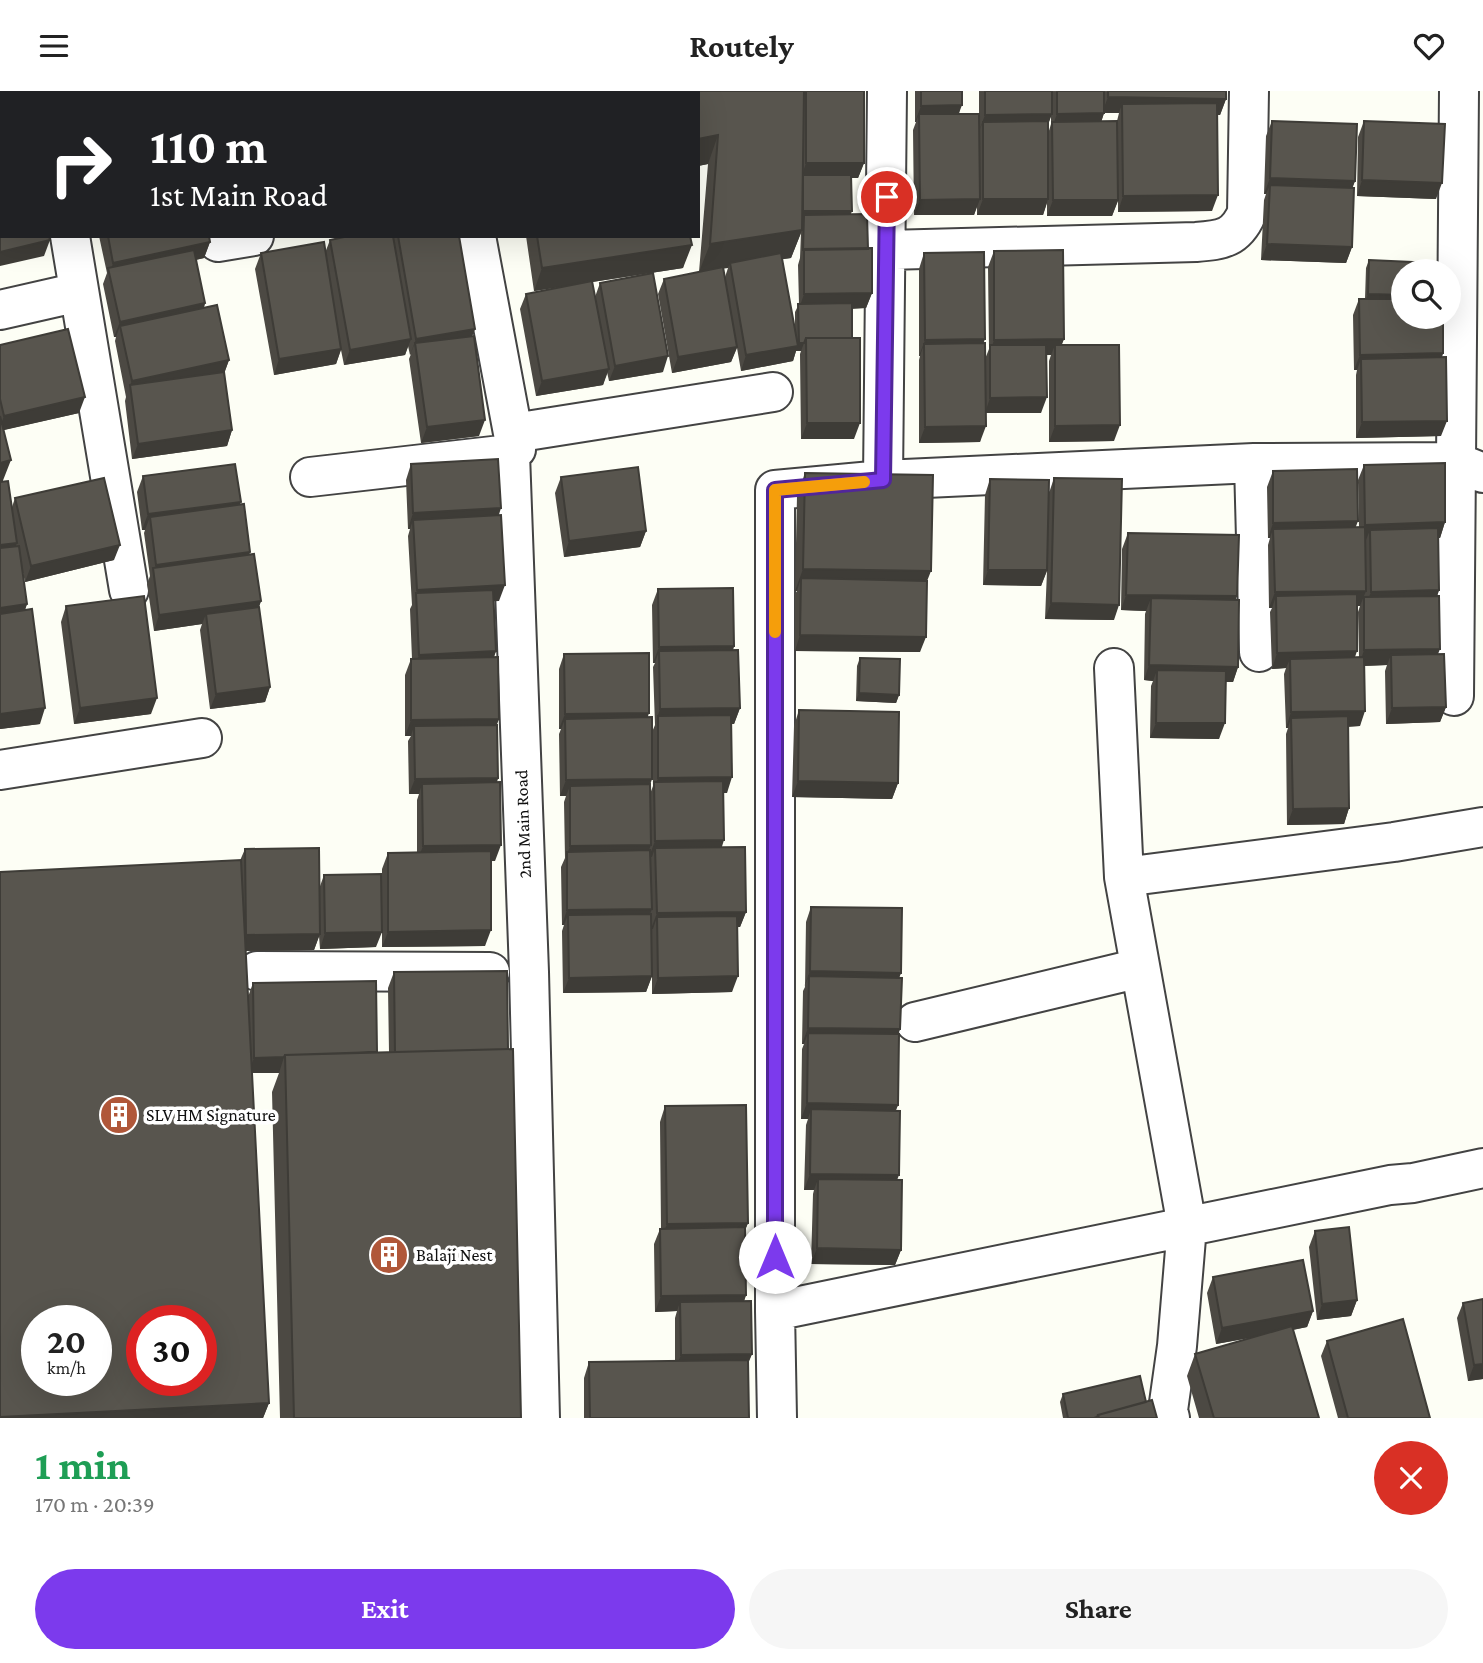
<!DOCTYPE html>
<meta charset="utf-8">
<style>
:root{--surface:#fff;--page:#f6f6f6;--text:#222;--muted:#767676;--accent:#7c3aed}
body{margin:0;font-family:"Crimson Pro",serif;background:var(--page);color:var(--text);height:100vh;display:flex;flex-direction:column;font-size:26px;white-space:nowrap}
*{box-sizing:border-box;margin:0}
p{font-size:23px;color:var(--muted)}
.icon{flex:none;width:38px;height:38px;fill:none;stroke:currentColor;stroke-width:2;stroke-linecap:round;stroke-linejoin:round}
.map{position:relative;height:1327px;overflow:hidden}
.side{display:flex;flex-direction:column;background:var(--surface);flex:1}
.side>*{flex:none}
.banner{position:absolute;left:0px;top:0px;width:700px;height:147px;box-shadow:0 7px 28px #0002;background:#202124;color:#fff;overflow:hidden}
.tools{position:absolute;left:1391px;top:168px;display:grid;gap:14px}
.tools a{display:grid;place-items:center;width:70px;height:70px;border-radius:50%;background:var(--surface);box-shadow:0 7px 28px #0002;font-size:35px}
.speed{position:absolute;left:21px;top:1214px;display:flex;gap:14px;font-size:35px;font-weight:700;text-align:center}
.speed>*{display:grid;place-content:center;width:91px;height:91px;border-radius:50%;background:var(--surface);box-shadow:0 7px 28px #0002;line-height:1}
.speed small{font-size:18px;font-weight:400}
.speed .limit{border:10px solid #d22;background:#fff;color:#111}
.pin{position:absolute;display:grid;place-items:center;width:60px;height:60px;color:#fff;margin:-30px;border:4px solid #fff;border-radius:50%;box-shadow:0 2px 7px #0007}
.me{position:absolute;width:77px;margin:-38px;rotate:0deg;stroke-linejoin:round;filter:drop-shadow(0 0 5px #0008)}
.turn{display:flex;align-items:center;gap:24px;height:147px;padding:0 35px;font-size:32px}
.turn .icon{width:91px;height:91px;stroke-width:2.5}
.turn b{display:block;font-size:49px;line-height:60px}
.round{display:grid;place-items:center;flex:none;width:74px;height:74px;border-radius:37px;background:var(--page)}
.overview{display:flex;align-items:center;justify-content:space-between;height:119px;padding:0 35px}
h1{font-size:42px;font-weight:700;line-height:52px;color:#1e9e55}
.action{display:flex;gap:14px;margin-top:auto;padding:14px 35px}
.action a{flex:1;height:80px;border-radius:42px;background:var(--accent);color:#fff;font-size:28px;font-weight:700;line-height:80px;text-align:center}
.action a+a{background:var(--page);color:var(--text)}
header{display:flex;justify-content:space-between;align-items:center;height:91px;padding:0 35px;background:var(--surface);font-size:32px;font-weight:700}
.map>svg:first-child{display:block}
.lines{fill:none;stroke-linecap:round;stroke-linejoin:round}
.minor-casing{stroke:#434343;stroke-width:42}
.minor{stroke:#fff;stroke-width:38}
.wall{fill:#4c4943;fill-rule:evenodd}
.shaded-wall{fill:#3e3c37}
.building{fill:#58554e;stroke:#3e3c37;stroke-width:2;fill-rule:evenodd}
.route-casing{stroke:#51269a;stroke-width:18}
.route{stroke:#7c3aed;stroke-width:12}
.slow{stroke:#f59e0b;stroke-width:12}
.labels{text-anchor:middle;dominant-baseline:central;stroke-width:7;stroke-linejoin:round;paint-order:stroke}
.street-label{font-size:18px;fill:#101010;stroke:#fff}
.poi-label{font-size:18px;fill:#101010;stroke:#fff;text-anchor:start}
</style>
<header><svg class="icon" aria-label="menu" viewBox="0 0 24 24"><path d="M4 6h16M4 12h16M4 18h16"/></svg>Routely<svg class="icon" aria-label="heart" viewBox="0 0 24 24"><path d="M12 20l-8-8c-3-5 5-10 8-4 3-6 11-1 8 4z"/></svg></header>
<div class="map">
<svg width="1483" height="1327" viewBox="0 0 1483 1327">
<rect width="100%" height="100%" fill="#fdfef5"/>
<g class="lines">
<defs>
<path id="minor" d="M458,0V2
M70,145L129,499
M476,145L516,358L510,363L529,881L540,1327
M218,151L254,145
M887,159L1196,151C1223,149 1236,147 1247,122L1249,0
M0,219L79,201
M514,342L773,301
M1254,372L1259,561
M310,386L510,363
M883,389L1254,372L1456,371L1459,0
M1114,577L1124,786L1187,1135L1177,1255L1168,1319L1170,1327
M1454,605L1456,371L1483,382
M0,679L202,647
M1124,786L1394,751L1483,736
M257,880L490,881
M915,931L1140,877
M775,1220L1390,1094L1413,1092L1483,1077
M777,1327L775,1220V399L883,389L887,0"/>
</defs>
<use href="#minor" class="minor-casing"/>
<use href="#minor" class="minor"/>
</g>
<path class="wall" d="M86,0H157L156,2H86Z
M176,0H302V2H176Z
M498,0H864V72L858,87H851L852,120L850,123L868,158L872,202L866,217L852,218L854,348H801L800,263L801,260H796L793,270L741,280L737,257L731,271L672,282L658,203L664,188L699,181L708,73L698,75V2H498ZM801,142L800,167L798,174L799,213L795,221V239L782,168L791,167ZM723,177H728L725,186Z
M915,0H962L959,23L979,32V0H1226V8L1220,24H1217L1212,120L1118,121V110L1112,125H1047V112L1043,124H977V115L974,124H914L913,39L916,31H915ZM1104,22H1119L1117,30L1101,31ZM1051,24V33L1048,43V34Z
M1272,30L1355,90L1352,97V156L1346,172L1261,169L1264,109L1266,103H1264L1266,45Z
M1364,30L1436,108L1357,105L1358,46Z
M99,145H209L210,151L204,167L196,169L205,212L204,217L229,269L224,283L232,339L227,355L132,368L125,310L126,306L115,250L116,246H114L103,193L107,182Z
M349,145H459L472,245L479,345L421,352L409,268L411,263L410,264L408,255L405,264L344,274L341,259L336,273L274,284L255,178L261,162H325L330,149Z
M526,145H690L683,177L592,191L595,206L600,192L663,281L609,290L607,281L603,294L536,305L520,218L526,203L574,194L534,200Z
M994,160L1064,248L1061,254L1114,350L1049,351V270L1051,264H1046L1041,322H986L980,351L919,352V269L920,265H919V178L924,162L983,252L985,268L989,258L988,176Z
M1369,169L1404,180L1443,262L1442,266L1441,345L1356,347V284L1357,279H1354L1353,224L1359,208H1365L1366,177Z
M0,254L79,322L3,339V390L12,416L15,407L114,469L25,491L22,477L27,513L25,519L40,633L0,638Z
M411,373L499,424V510H494L496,560L494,566L499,628L496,634L498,687L497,691L495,770H491L485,855L382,856V778L388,762H417V709L419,703H409L408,650L411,645H405V584L411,568H412L410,518L412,514L408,445L410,438H408L406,389Z
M1364,374L1445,431L1440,447H1438L1439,499L1437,505L1438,563L1446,616L1440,631L1386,633L1385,580L1387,574L1365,575L1360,635L1348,636L1349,717L1344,733L1287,734L1286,643L1288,637H1286L1284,583L1286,577L1272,578L1270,521L1272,517H1269L1268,454L1270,447H1268L1267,396L1273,380L1356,436H1359L1358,389ZM1357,515H1360L1358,521L1359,566H1355Z
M805,382L927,490L920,561L795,560V503L797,500H795L797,405Z
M143,385L240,414L250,461L249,464L261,510L259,516L270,596L265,611L210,618L200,539L202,533L154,540L147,493L150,485L144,442L145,439H142L137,401Z
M561,386L646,440L640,456L564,466L555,402Z
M1054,387L1114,529L1045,528L1047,480L1041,495L983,494L985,404L990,388L1049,402Z
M1128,442L1236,509L1238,576L1233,591H1226L1219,648L1150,647L1151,595L1153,590L1144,589L1145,523L1146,520L1121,519L1122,458Z
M658,498L734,555L733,559L740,617L734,633H731L727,702H723L722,756L746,821L740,836H737L732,901L652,903V885L646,901L563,902L562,840L564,834H562L561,776L565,767L564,711L566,705H560L559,643L561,638H559V578L564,563L648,626L650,703L653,695L652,641L655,634L653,576L655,572H653L652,514Z
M66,515L151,623L74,633L61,531Z
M860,567L899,604L896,612L856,610L857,575Z
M799,619L898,692L892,708L792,706L794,635Z
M245,758L319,798L324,784L376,856L320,858L319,845L314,859L245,860L248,906L253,892L377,961H389L388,897L394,881L508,958L521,1327H280L272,1001L279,982H252L269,1312L263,1327H0Z
M811,816L901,882L899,886L900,938L898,943V1014L895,1020L897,1089L901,1159L895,1174L811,1173L813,1103L814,1099H804L806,1034L808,1028H801L802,958L804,953H802L803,900L805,896L806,831Z
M665,1015L748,1132L745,1139L746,1204L744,1210L752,1263L748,1271L749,1327H584V1287L589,1271L675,1270V1227L677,1220L655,1221L654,1153L660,1138H661L660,1031Z
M1315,1140L1357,1209L1351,1225L1317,1229L1309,1156Z
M1213,1186L1313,1220L1307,1236L1293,1239L1319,1327H1199L1187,1285L1195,1263L1250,1247L1216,1253L1207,1202Z
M1483,1208V1288L1468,1290L1457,1227L1463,1212Z
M1327,1250L1430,1327H1338L1321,1265Z
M1063,1303L1146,1311L1157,1327H1063L1060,1311Z"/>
<path class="shaded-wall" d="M14,0H33L32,2H7Z
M239,0H249L248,2H229Z
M252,0H302V2H251Z
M1108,6L1226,8L1220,24L1123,22L1122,13L1119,22H1102Z
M962,14L956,30L919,23L916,31H915L921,15Z
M1104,22L1099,38L1051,39L1057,23Z
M1052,23L1046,39L983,31L979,40L985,24Z
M718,44L708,73L698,75V48Z
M0,68H2V82L0,83Z
M806,72H864L858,87H801Z
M1270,87L1355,90L1349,106L1270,94L1266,103H1264Z
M1362,89L1442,92L1436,108L1357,105Z
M1218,104L1212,120L1118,121L1123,105Z
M980,108L974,124H914L920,109Z
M983,108H1048L1043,124H977Z
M1053,109H1118L1112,125H1047Z
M803,120H852L849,128L804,124L802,128H800Z
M802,139L791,167L730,176V172L728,177L699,181L710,153Z
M50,149L44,165L0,175V161Z
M210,151L204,167L111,187L110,183L113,172Z
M1267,153L1352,156L1346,172L1261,169Z
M692,154L683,177L534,200L542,177Z
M872,202L866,217L799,218L804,203Z
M1368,203L1404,204V212L1365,211Z
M205,212L200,228L120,235L116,246H114L120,231Z
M475,238L469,254L415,252L410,264L416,248Z
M411,248L405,264L344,274L350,259Z
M985,248L979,264L924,253L920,265H919L925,249Z
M1064,248L1058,264L1055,254L1051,264L990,265V261L994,249Z
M799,252H804L801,260H796L793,270L741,280L746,264Z
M737,256L731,271L672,282L678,266Z
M341,258L336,273L274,284L279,268Z
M1443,262L1438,278L1361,268L1357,279H1354L1360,264Z
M668,265L663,281L609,290L615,275Z
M229,269L223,285L130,294L132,290Z
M609,278L603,294L536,305L542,290Z
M85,306L79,322L0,340V336L4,325Z
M1047,306L1041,322H985L990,307Z
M485,329L479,345L421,352L427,336Z
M1447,330L1441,345L1356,347L1362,331Z
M807,332H860L854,348H801Z
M1120,334L1114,350L1049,351L1055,335Z
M986,335L980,351L919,352L925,336Z
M232,339L227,355L132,368L138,353Z
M11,369L2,392H0V372Z
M241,411L235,426H150L145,439H142L148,423Z
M501,417L496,433L413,429L410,438H408L413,422Z
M1358,430L1352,446L1273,438L1270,447H1268L1273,432Z
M1445,431L1440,447L1370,449V439L1366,449L1359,450L1365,434Z
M646,440L640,456L564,466L569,450Z
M17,452L11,468L0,469V454Z
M120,454L114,469L25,491L31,475Z
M250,461L244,476L154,481L156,474Z
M803,478L931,480L922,503L801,487L797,500H795Z
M988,479H1047L1041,495L983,494Z
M505,494L499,510L416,514V503L417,499Z
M1439,499L1434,515L1365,516L1371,501Z
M1366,500L1360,515L1276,517V505L1272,517H1269L1275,501Z
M1126,504L1237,505L1232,521L1151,507L1146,520L1121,519Z
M261,510L255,526L206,523L202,533L154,540L159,524Z
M1051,512L1119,514L1114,529L1045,528Z
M27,513L21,529L0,532V517Z
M800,544L926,546L920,561L795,560Z
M734,555L729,571L659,560L655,572H653L659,556Z
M1440,558L1434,573L1391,564L1387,574L1359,575L1364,559Z
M496,560L490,576L413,579L419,564Z
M1357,560L1352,575L1290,568L1286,577L1272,578L1277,562Z
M1149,574L1238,576L1233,591L1157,590V579L1153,590L1144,589Z
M270,596L265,611L210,618L216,603Z
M859,602L899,604L896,612L856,610Z
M157,607L151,623L74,633L80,617Z
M1446,616L1440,631L1386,633L1392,617Z
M45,617L40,633L0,638V623Z
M740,617L734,633L658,634V625L655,634L660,618Z
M1365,620L1360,635L1291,637V627L1288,637H1286L1291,621Z
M649,622L644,638L565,628L561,638H559L565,623Z
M499,628L493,644L414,635L411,645H405L411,629Z
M1156,632H1225L1219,648L1150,647Z
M732,686L727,702L654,703V699L658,687Z
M498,687L492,703L422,693L419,703H409L415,688Z
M652,688L647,704L570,695L566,705H560L566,689Z
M798,690L898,692L892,708L792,706Z
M1349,717L1344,733L1287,734L1293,718Z
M724,749L719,765L655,757L652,766H649L655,750Z
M501,754L495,770L417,771L423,755Z
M651,754L645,769L567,764L570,755Z
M652,818L646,833L568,824L564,834H562L567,819Z
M746,821L740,836L657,838V826L653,838H651L657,822Z
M491,839L485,855L382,856L388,841Z
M382,841L376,856L320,858L325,842Z
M320,843L314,859L240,860L246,844Z
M810,880L901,882L895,898L809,885L804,896Z
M652,885L646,901L563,902L569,887Z
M738,885L732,901L652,903L658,887Z
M808,937L900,938L895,954L808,942L804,953H802Z
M284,966L279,982H248L254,967Z
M807,1012L898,1014L892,1030L811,1018L808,1028H801Z
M810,1083L899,1084L893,1100L818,1088L814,1099H804Z
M748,1132L742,1147L661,1148L667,1133Z
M817,1157L901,1159L895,1174L811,1173Z
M746,1204L741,1219L680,1211L677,1220L655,1221L661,1205Z
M1357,1209L1351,1225L1317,1229L1322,1213Z
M1313,1220L1307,1236L1216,1253L1222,1237Z
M752,1263L746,1278L675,1279L681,1264Z
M1483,1273V1288L1468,1290L1474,1274Z
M269,1312L263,1327H0V1326Z"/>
<path class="building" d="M0,0H14L2,2L0,3Z
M96,0H149L143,2H96Z
M185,0H239L229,2H185Z
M311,0H371L372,2H312Z
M513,0H804L802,139L710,153L718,44L698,48V2H513Z
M806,0H864V72H806Z
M921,0H962V14L921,15Z
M985,0H1052V23L985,24Z
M1057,0H1104V22L1057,23Z
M1108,0H1226V8L1108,6Z
M2,9V68H0V10Z
M1217,12L1218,104L1123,105L1122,13Z
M919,23H979L980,108L920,109Z
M1048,30V108H983V31Z
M1117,30L1118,109H1053L1052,31Z
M1272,30L1357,33L1355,90L1270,87Z
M1364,30L1445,33L1442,92L1362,89Z
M0,79H2V145H49L50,149L0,161Z
M803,84H851L852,120H803Z
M1270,94L1354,97L1352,156L1267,153Z
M867,123L868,158L803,159L804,124Z
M108,145H209L210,151L113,172Z
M349,145H393L411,248L350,259L330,149Z
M398,145H459L475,238L416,248Z
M537,145H690L692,154L542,177Z
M324,151L341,258L279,268L261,162Z
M872,157V202L804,203V158Z
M194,159L205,212L120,231L108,177Z
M1063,159L1064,248L994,249V160Z
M984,161L985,248L925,249L924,162Z
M781,162L798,255L746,264L730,172Z
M1369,169L1434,172V180H1404V204L1368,203Z
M723,176L737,256L678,266L664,188Z
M653,182L668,265L615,275L600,192Z
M592,190L609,278L542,290L526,203Z
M1359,208H1404V226H1443V262L1360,264Z
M852,212V247H806L804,252H799L798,213Z
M217,214L229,269L132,290L120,235Z
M68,238L85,306L4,325L0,308V254Z
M474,245L485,329L427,336L415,252Z
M806,247H860V332H807Z
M985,252L986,335L925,336L924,253Z
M990,254H1046L1047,306L990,307Z
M1055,254H1119L1120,334L1055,335Z
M1446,266L1447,330L1362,331L1361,268Z
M224,281L232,339L138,353L130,294Z
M0,325L11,369L0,372Z
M498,368L501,417L413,422L411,373Z
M1445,372V431L1365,434L1364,374Z
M235,373L241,411L148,423L143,385Z
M638,376L646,440L569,450L561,386Z
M1357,378L1358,430L1273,432V380Z
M805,382L933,384L931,480L803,478Z
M104,387L120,454L31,475L15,407Z
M1054,387L1122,388L1119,514L1051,512Z
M990,388L1049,389L1047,479H988Z
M8,390L17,452L0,454V391Z
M244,413L250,461L156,474L150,426Z
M501,424L505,494L417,499L413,429Z
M1365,436L1366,500L1275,501L1273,438Z
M1438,437L1439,499L1371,501L1370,439Z
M1128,442L1239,444L1237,505L1126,504Z
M19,455L27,513L0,517V457Z
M254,463L261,510L159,524L153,477Z
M801,487L927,490L926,546L800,544Z
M733,497L734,555L659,556L658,498Z
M493,499L496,560L419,564L416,502Z
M1357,503V560L1277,562L1276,505Z
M144,505L157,607L80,617L66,515Z
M1439,505L1440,558L1364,559V506Z
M1151,507L1239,509L1238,576L1149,574Z
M259,516L270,596L216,603L206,523Z
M32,518L45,617L0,623V523Z
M738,559L740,617L660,618L659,560Z
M649,562V622L565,623L564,563Z
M1444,563L1446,616L1392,617L1391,564Z
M498,566L499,628L411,629V568Z
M1364,566L1365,620L1291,621L1290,568Z
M860,567L900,568L899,604L859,602Z
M1157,579L1226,580L1225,632H1156Z
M799,619L899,621L898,692L798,690Z
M731,624L732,686L658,687V625Z
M1348,625L1349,717L1293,718L1291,627Z
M652,626V688L566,689L565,628Z
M497,634L498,687L415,688L414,635Z
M723,690L724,749L655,750L654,691Z
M500,691L501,754L423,755L422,693Z
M650,693L651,754L570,755V695Z
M745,756L746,821L657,822L655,757Z
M319,757L320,843L246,844L245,758Z
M650,759L652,818L567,819V761Z
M491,760V839L388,841V762Z
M241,769L269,1312L0,1326V781ZM37,1230H96V1290H37ZM142,1230H201V1290H142Z
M381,783L382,841L325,842L324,784Z
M811,816L902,817L901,882L810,880Z
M651,823L652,885L569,887L568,824Z
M737,825L738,885L658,887L657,826Z
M507,880L508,958L395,961L394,881Z
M809,885L902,887L900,938L808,937Z
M376,890L377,961L285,964L284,966L254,967L253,892Z
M808,942L899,943L898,1014L807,1012Z
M513,958L521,1327H294L285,964Z
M746,1014L748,1132L667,1133L665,1015Z
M811,1018L900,1020L899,1084L810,1083Z
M818,1088L902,1089L901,1159L817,1157Z
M745,1136L746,1204L661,1205L660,1138Z
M1349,1136L1357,1209L1322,1213L1315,1140Z
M1303,1169L1313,1220L1222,1237L1213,1186Z
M1483,1208V1273L1474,1274L1463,1212Z
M751,1210L752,1263L681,1264L680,1211Z
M1403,1228L1430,1327H1348L1327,1250Z
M1292,1235L1319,1327H1214L1195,1263Z
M748,1269L749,1327H590L589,1271Z
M1140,1285L1146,1311L1098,1324L1097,1326L1094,1327H1068L1063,1303Z
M1152,1309L1157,1327H1099L1098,1324Z"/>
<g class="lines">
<defs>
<path id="route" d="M775,1166V399L883,389L887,106"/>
</defs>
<use href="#route" class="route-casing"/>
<use href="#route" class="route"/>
<path class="slow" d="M775,541V399L864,391"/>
</g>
<defs>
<symbol id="building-disc" viewBox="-11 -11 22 22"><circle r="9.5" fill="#b05739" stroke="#fff"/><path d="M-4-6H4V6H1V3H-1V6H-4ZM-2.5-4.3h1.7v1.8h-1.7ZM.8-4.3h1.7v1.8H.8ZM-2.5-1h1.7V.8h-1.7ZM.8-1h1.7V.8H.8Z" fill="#fff"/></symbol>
</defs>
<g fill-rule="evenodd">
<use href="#building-disc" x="97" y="1002" width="44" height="44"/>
<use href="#building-disc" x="367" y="1142" width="44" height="44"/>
</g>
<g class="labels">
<g class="street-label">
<text transform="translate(523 733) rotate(-92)">2nd Main Road</text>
</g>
<g class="poi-label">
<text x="146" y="1024">SLV HM Signature</text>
<text x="416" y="1164">Balaji Nest</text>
</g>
</g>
</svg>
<div class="tools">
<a><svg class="icon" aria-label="search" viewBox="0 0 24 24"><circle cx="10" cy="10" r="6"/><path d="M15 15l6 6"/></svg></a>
</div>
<div class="speed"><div>20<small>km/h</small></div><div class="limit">30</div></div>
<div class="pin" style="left:887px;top:106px;background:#d93025"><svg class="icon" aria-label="arrive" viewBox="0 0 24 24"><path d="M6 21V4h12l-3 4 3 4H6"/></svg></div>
<svg class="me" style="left:775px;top:1166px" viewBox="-20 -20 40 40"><circle r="19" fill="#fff"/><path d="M0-13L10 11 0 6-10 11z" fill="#7c3aed"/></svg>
<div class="banner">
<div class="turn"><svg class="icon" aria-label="right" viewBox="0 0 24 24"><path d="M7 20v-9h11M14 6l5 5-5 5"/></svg><div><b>110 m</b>1st Main Road</div></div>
</div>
</div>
<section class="side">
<div class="overview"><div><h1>1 min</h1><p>170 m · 20:39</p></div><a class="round" style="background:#d93025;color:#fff"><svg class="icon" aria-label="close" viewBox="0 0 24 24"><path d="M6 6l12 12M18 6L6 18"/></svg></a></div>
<div class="action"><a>Exit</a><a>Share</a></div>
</section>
